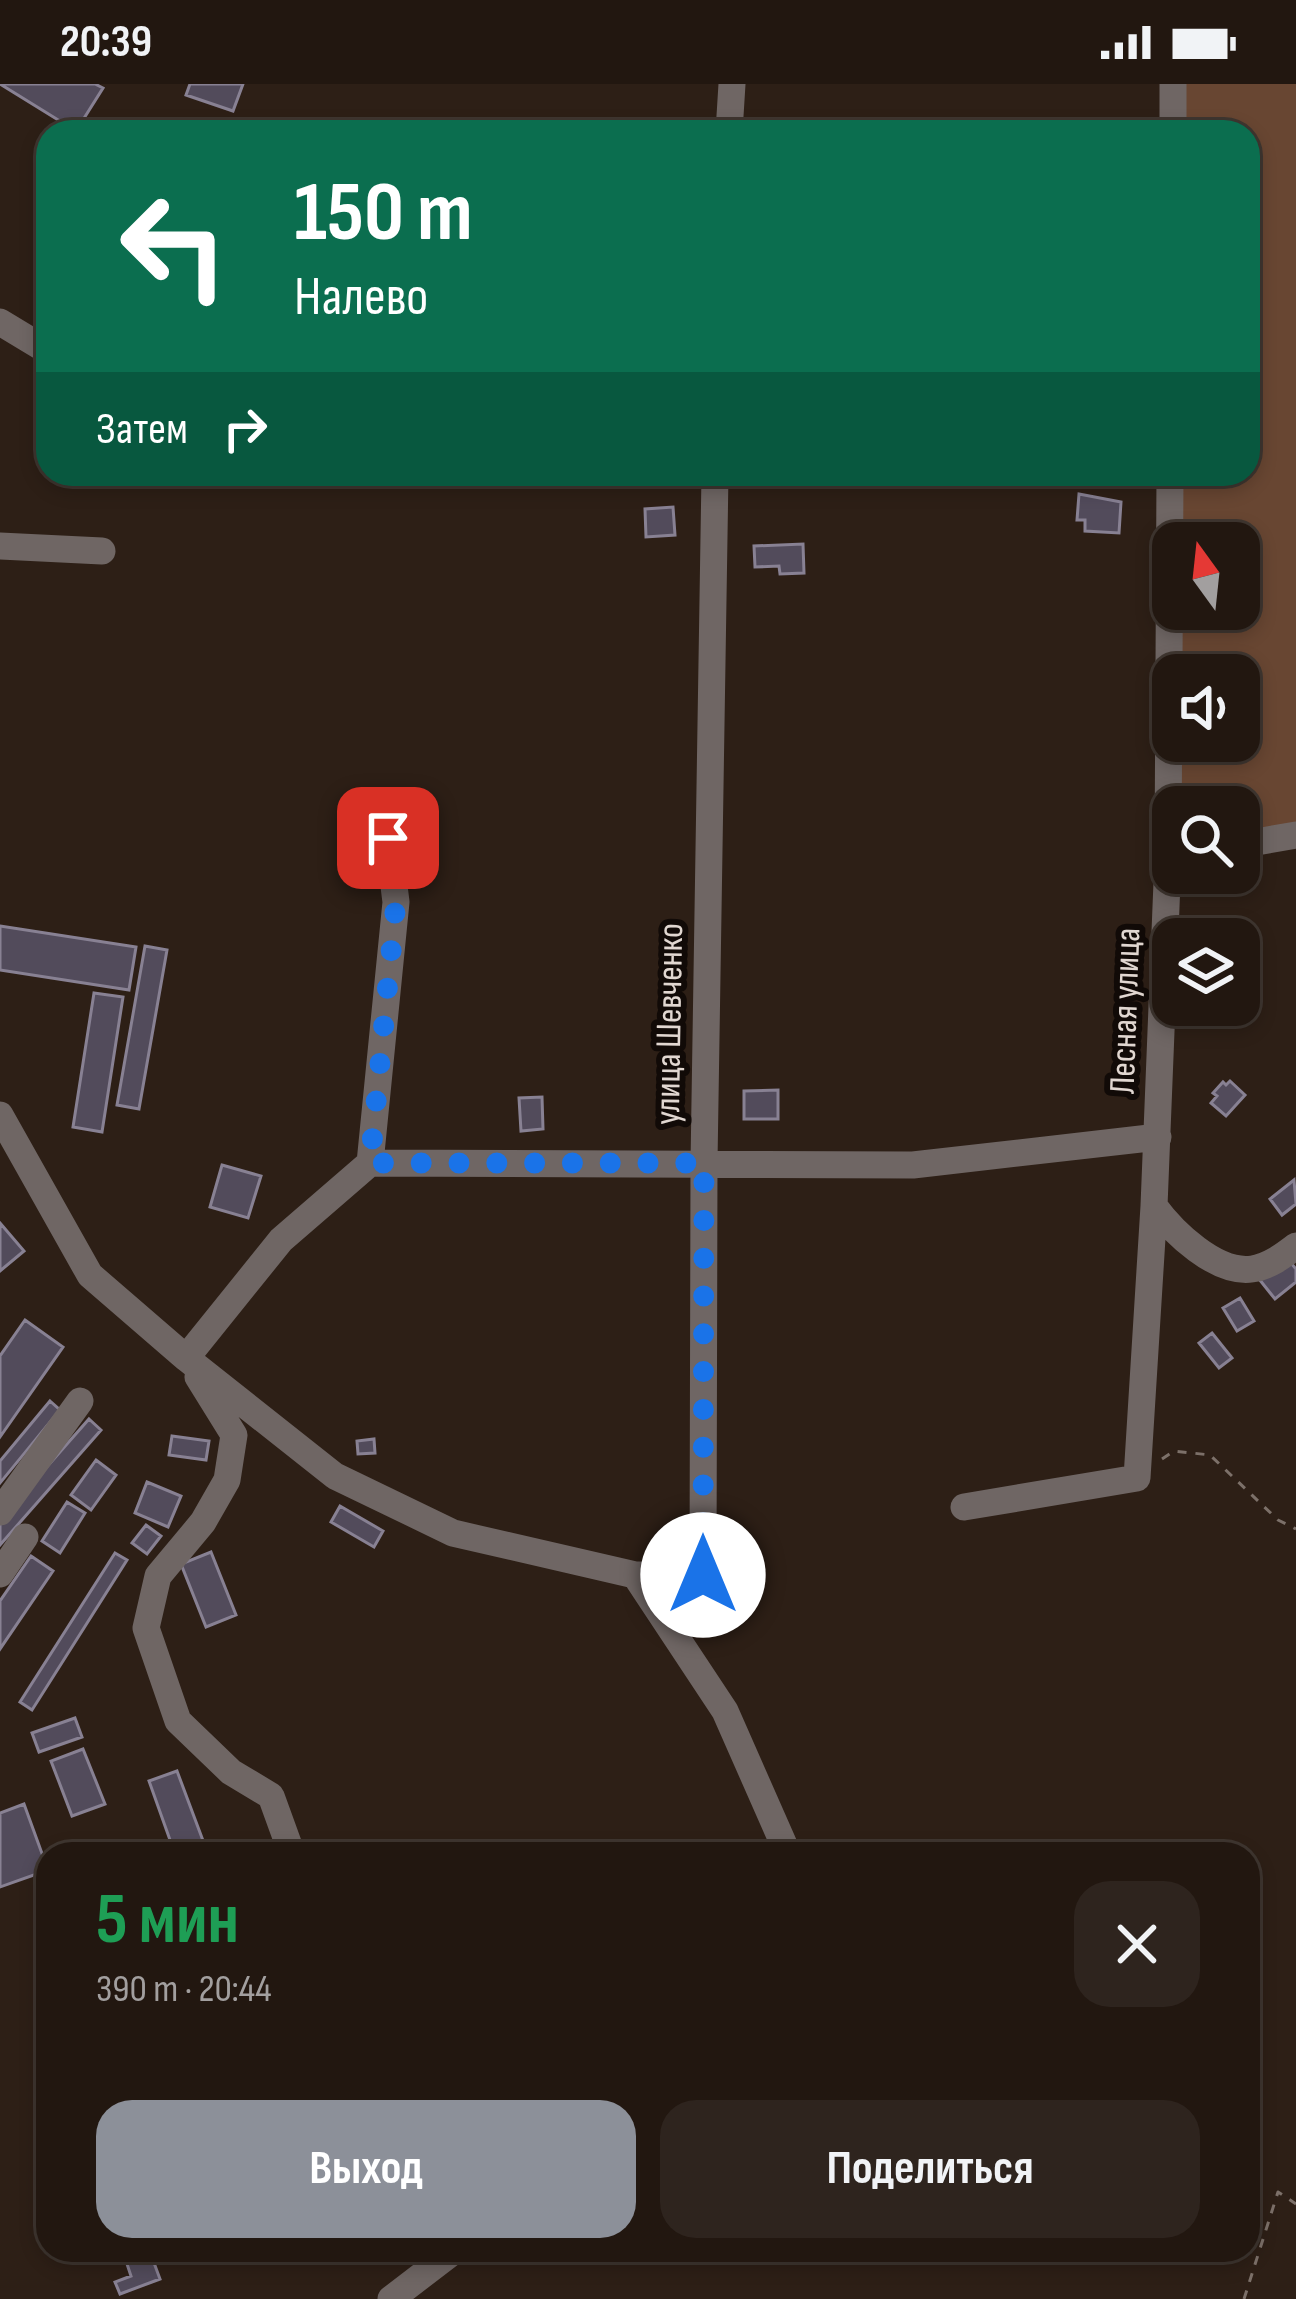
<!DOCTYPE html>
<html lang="ru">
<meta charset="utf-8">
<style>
:root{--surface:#221710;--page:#2e241e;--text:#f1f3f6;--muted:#a29f9f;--line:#3f3630;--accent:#8c9099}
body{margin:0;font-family:"Sofia Sans Condensed",sans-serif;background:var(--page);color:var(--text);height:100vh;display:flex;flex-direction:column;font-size:45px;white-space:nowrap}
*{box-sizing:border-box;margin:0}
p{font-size:39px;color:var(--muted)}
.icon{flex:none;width:66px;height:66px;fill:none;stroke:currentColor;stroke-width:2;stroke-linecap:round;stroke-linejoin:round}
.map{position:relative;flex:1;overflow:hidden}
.details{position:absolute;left:36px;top:1758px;width:1224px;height:420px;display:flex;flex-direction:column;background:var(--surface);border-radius:36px;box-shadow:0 6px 18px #0003,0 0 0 3px var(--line)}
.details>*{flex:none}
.banner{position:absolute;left:36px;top:36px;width:1224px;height:366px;border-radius:36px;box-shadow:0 6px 18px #0003,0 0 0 3px var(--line);background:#0b6e4f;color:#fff;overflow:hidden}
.needle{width:78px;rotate:345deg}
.controls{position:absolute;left:1152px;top:438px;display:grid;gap:24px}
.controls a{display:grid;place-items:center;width:108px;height:108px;border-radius:24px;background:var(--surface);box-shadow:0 6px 18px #0003,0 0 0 3px var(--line);font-size:60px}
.pin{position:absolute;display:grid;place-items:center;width:102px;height:102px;color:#fff;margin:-51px;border-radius:24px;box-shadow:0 6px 18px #0006}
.me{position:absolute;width:132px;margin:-66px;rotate:0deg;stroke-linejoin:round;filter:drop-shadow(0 0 9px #0008)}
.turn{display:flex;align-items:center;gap:42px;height:252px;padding:0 60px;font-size:54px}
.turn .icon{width:156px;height:156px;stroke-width:2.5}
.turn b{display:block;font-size:84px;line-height:102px}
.then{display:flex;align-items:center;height:114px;padding:0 60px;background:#0003;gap:24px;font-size:45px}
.round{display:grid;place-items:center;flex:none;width:126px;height:126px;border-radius:36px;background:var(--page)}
.head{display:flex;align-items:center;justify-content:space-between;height:204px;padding:0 60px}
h1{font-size:72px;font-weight:700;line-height:90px;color:#1e9e55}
.action{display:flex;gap:24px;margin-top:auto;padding:24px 60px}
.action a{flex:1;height:138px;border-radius:36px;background:var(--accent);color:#fff;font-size:48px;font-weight:700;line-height:138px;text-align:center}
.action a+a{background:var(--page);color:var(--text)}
.status{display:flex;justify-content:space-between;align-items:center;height:84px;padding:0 60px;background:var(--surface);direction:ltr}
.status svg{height:33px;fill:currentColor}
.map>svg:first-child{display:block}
.forest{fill:#684632;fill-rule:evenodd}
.building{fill:#524b5b;stroke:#888193;stroke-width:3}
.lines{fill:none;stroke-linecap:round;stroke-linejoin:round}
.path{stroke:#7c7069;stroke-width:3;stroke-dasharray:9 9;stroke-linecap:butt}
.minor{stroke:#6f6664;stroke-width:27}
.route{stroke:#1a73e8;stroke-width:21;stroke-dasharray:0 37.8}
.labels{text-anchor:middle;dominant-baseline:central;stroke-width:12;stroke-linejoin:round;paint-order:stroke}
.street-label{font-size:36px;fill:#e1d7d1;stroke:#110a07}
</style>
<div class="status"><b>20:39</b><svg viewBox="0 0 49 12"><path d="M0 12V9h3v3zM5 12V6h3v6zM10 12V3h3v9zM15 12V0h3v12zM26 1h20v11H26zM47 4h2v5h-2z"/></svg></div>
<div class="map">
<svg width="1296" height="2215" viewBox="0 0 1296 2215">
<rect width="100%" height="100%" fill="#2d1f16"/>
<path class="forest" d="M1173,0H1296V751L1239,761V723H1173L1170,390H1248V48H1173ZM1173,459H1239V525H1173ZM1173,591H1239V657H1173Z"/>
<path class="building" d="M0,0H95L103,4L76,47Z
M190,0H243L233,27L186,11Z
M1079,410L1121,418L1119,449L1085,447V436H1077Z
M673,423L675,451L646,453L645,425Z
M803,460L804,489L780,490L779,482L755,483L754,462Z
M432,727L433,751L411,752L410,729Z
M0,842L136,863L129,906L0,886Z
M145,862L167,866L139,1025L117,1021Z
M94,909L123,913L102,1048L73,1043Z
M1230,997L1245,1011L1226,1032L1211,1019L1217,1012L1213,1009L1223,998L1226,1001Z
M778,1006V1035H744V1007Z
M542,1013L543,1045L521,1047L519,1014Z
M222,1081L261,1092L248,1134L210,1123Z
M1294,1096L1296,1120L1282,1131L1270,1115Z
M0,1139L24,1167L0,1187Z
M1291,1179L1296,1185V1198L1275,1215L1259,1195Z
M1240,1214L1254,1237L1237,1247L1223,1224Z
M25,1236L63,1263L0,1353V1272Z
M1212,1249L1232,1274L1219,1284L1199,1259Z
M50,1317L60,1326L0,1399V1377Z
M89,1335L101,1346L0,1461V1436Z
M172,1352L209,1357L206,1376L169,1371Z
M374,1355L375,1369L358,1370L357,1357Z
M96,1376L116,1391L91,1426L71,1411Z
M147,1398L181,1412L168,1443L135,1429Z
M67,1418L85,1429L60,1469L42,1457Z
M340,1422L383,1447L374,1463L331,1438Z
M146,1441L161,1452L147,1470L132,1459Z
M211,1468L236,1531L206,1543L181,1480Z
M115,1469L127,1476L32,1626L20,1618Z
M31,1472L53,1487L0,1565V1517Z
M75,1634L82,1653L39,1668L32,1649Z
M83,1665L105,1720L72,1732L51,1677Z
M177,1687L208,1770H175L149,1697Z
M24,1720L48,1786L0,1803V1729Z
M150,2168L160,2195L120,2210L115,2198L131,2192L126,2177Z"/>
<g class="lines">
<path class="path" d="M1162,1375L1174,1367L1210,1371L1278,1436L1296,1445
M1244,2215L1278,2108L1296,2120"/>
<path class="minor" d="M729,48L732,0
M1173,48V0
M0,238L48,267
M0,462L102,467
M1239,761L1296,751
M0,1031L90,1191L186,1274L335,1392L453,1449L635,1491H703L704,1079L715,390
M370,1079L913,1081L1158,1053
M1154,1122C1173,1148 1216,1190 1252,1185C1268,1183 1283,1172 1296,1162
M186,1274L281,1156L370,1079L396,818L388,754
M198,1293L234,1351L227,1396L203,1438L158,1492L146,1544L178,1637L231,1688L271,1712L292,1770
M964,1423L1137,1394L1154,1122L1168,773L1170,390
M0,1428L80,1317
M0,1490L25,1453
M635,1491L725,1627L788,1770
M391,2215L455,2166"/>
</g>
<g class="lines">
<path class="route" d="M388,754L396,818L370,1079H704L703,1491"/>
</g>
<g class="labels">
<g class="street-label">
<text transform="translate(1126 927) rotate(-88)">Лесная улица</text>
<text transform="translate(670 940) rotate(-89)">улица Шевченко</text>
</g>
</g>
</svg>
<div class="controls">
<a><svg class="needle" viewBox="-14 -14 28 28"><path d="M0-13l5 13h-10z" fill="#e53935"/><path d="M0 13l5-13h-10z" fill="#a29f9f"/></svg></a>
<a><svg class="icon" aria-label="sound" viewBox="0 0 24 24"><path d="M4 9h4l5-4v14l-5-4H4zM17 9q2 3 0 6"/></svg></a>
<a><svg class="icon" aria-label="search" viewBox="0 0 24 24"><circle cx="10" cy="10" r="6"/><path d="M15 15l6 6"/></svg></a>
<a><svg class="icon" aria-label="layers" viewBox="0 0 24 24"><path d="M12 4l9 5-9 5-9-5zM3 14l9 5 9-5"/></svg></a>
</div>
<div class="pin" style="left:388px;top:754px;background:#d93025"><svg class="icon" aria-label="arrive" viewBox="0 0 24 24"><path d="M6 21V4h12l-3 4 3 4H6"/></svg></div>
<svg class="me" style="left:703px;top:1491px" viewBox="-20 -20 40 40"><circle r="19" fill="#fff"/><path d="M0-13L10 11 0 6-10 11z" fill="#1a73e8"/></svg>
<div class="banner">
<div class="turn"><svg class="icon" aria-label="left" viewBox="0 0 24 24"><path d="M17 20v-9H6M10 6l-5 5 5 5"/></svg><div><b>150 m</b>Налево</div></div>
<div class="then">Затем<svg class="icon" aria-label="right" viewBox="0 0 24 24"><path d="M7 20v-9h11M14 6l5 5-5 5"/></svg></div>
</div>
<section class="details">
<div class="head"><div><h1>5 мин</h1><p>390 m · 20:44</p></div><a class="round"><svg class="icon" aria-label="close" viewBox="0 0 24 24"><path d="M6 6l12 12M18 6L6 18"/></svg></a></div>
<div class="action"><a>Выход</a><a>Поделиться</a></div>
</section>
</div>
